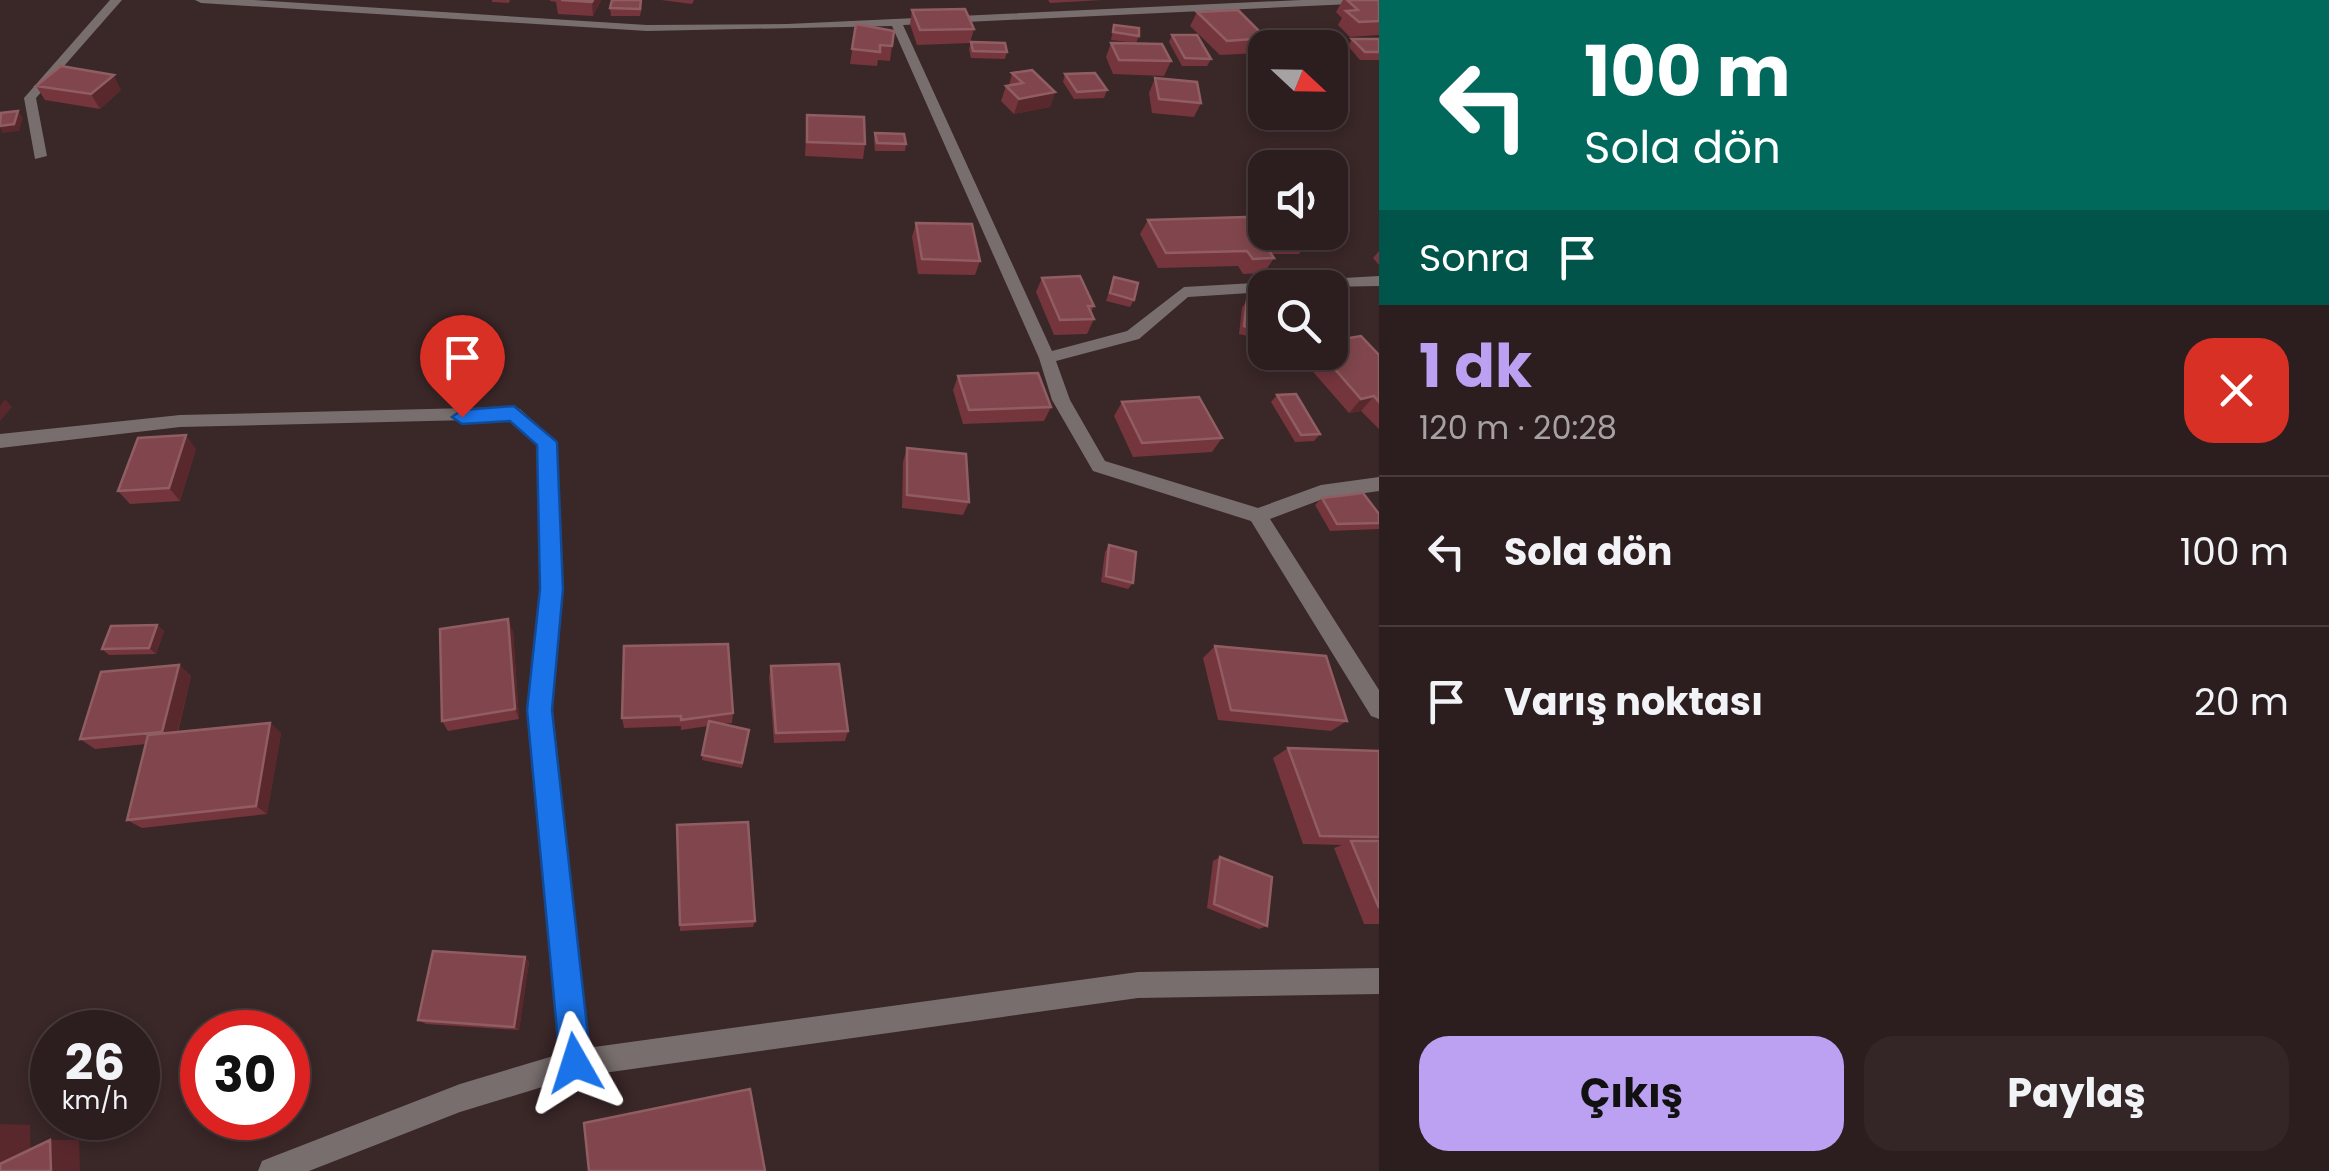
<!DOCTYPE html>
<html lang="tr">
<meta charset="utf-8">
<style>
:root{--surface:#2c1d1e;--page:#342627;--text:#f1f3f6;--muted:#a6a2a4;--line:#483b3c;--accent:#bca0f2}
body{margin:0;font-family:Poppins,sans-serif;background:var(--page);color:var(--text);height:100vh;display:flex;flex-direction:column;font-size:38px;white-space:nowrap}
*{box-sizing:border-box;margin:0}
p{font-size:32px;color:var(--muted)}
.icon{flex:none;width:55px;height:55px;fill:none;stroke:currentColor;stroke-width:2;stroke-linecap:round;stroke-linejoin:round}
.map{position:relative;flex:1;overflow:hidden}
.details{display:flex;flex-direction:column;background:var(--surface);width:950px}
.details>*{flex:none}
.guide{background:#00695c;color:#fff;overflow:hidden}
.needle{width:65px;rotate:112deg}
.fabs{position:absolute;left:1248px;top:30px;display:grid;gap:20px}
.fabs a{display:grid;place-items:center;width:100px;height:100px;border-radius:20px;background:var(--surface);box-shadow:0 5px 15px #0003,0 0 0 2px var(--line);font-size:50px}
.speed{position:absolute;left:30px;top:1010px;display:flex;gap:20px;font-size:50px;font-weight:700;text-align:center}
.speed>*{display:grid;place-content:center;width:130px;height:130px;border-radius:50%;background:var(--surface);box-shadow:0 5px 15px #0003,0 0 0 2px var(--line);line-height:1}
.speed small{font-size:25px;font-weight:400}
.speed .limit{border:15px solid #d22;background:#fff;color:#111}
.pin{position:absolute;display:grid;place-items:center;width:85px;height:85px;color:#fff;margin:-102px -42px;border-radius:50% 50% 50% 0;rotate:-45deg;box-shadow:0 0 10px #0007}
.pin .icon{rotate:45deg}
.me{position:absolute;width:110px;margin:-55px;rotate:354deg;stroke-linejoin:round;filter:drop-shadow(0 0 8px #0008)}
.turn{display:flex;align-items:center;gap:35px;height:210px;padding:0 40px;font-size:45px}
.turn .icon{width:130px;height:130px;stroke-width:2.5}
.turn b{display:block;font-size:70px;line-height:85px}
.then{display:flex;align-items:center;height:95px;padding:0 40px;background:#0003;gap:20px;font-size:38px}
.round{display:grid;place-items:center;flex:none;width:105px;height:105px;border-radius:30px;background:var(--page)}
.overview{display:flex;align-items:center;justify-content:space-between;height:170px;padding:0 40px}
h1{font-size:60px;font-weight:700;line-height:75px;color:var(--accent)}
.cta{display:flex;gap:20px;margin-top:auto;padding:20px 40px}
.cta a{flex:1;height:115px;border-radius:30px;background:var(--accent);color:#111;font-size:40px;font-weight:700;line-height:115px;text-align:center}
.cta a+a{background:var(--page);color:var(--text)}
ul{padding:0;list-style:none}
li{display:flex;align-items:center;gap:30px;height:150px;padding:0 40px;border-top:2px solid var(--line)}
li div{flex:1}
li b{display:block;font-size:38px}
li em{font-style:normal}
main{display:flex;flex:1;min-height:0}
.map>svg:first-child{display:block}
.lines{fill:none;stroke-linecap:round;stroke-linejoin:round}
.street{fill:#786e6e;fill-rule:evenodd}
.wall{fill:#75353d}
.shaded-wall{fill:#59282d}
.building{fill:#81464d;stroke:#905d62;stroke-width:2.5}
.route{fill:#1a73e8;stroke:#114b97;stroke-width:2.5}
</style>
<main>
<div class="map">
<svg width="1379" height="1171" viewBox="0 0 1379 1171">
<rect width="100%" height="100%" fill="#3a2728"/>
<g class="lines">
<path class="street" d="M110,0H122L36,98L47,156L35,159L24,98Z
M195,0H254L647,25L787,24L1301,0H1379L1373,3L903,25L1052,351L1127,331L1184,287L1379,276V286L1265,288V292L1188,297L1139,339L1056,361L1070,400L1105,461L1258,508L1321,485L1379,477V491L1323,499L1270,519L1379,690V719L1371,716L1251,521L1093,471L1052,400L1039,358L892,26L647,31L201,3Z
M514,407L520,409L556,442L561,589L550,709L587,1048L1138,972L1379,968V994L1138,998L575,1077L460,1112L309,1171H258L262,1161L272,1157L460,1084L560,1054L528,709L541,589L538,444L510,419L180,427L0,448V434L180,415Z"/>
</g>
<path class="wall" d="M492,0H510L509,3L492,2Z
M550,0H601L593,16L558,14L556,2L550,1Z
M661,0H694L692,4Z
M1048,0H1102L1050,3Z
M1343,0H1379V35L1350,37L1338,25L1342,18L1336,12Z
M642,7L640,16H611L610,8Z
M912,10L974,29L970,43L917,45L910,24Z
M1197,12L1266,38L1258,53L1220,55L1190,26Z
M856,24L892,46L890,61L878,60L877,66L850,64Z
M1114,25L1139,36L1136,43L1111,40Z
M1172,35L1211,59L1207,66H1182L1169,42Z
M1352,39H1379V60H1360L1348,46Z
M971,42L1007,52L1005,59L971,58L969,49Z
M1111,43L1171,61L1164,76L1113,74L1106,57Z
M1012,73L1055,92L1050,107L1014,114L1001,101L1006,86H1009Z
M1065,74L1107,90L1104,98L1074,99L1063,82Z
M1155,78L1201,103L1194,117L1152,113L1149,93Z
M36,86L121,90L100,109L45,100Z
M807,115L865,144L863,159L805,156Z
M875,133L906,144L905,151H875L874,141Z
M1148,220L1253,228L1255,226L1304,247L1299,254H1271L1274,258L1264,273L1243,274L1238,266L1158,268L1140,234Z
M916,223L980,261L975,275L918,274L912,237Z
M1379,251V265L1373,258Z
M1114,277L1134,300L1130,307L1106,301Z
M1042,278L1094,306L1091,312L1094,319L1087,334L1054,335L1036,292Z
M1247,300L1265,305V340L1239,334L1242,308Z
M1306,352L1379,355V429L1361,411L1349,413L1301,358Z
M958,376L1051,407L1044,421L963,424L953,390Z
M1277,395L1320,434L1314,441L1295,442L1271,402Z
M1122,402L1222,438L1212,452L1133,457L1114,416Z
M907,448L969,502L963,515L902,508L903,462Z
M196,449L180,501L130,504L118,491Z
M1322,498L1379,514V529L1330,531L1315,505Z
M1109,545L1133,583L1128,589L1101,582L1105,552Z
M157,625L164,631L156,654L109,655L102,649Z
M513,631L519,719L448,731L442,721Z
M1215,646L1347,721L1331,731L1218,720L1203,658Z
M179,665L191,676L178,732L270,723L281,733L267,814L142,828L127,820L146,744L95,749L80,739Z
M771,666L848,731L845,741L774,743L769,677Z
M733,713L732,723L723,724L749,730L742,768L702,760L708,726L681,730V726L624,728L622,718Z
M1288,748L1379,751V924H1364L1334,848L1342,845L1303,844L1273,758Z
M677,825L755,921L753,927L680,931Z
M1220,857L1267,926L1259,929L1207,908L1213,861Z
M525,957L529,962L519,1030L426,1024L418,1020Z"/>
<path class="shaded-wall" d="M593,0H601L593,16L592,2Z
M114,75L121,90L100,109L91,94Z
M1055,92L1050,107L1014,114L1019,99Z
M18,111L23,118L19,131L2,133L0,126Z
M1374,396L1361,411L1349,413L1361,399Z
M5,399L12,407L0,421V406Z
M186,435L196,449L180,501L169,488Z
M508,619L513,631L519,719L515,709Z
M157,625L164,631L156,654L149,648Z
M179,665L191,676L175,742L162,732Z
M270,723L281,733L267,814L256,806Z
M525,957L529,962L519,1030L514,1027Z
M0,1124L30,1125L31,1163L0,1164Z
M50,1140H79L80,1171H51Z"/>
<path class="building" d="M561,0H593L592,2Z
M612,0H641L640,9L610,8Z
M1347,0H1379V21L1359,22L1346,11L1358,10Z
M965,9L974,29L920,30L912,10Z
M1238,10L1266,38L1227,41L1197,12Z
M856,24L894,31L892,46L880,45V52L852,49Z
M1114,25L1139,28V36L1113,32Z
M1172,35H1197L1211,59L1185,58Z
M1352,39H1379V52H1365Z
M971,42L1005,43L1007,52L973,51Z
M1111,43L1162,44L1171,61L1119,60Z
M61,66L114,75L91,94L36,86Z
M1032,70L1055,92L1019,99L1006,86L1023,83L1012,73Z
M1095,73L1107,90L1077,92L1065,74Z
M1155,78L1197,82L1201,103L1159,99Z
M18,111L14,124L0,126L1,113Z
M807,115L864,117L865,144L807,142Z
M875,133L904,134L906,144L877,143Z
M1246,217L1274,258L1253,259L1247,251L1166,253L1148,220Z
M916,223L972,224L980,261L922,259Z
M1255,226H1265V232H1296L1304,247L1266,246Z
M1080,276L1094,306H1088L1094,319L1060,320L1042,278Z
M1114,277L1138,283L1134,300L1110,293Z
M1247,300L1265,305V332L1244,326Z
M1361,336L1379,355V402L1374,396L1361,399L1320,352H1330V341Z
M1038,373L1051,407L969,410L958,376Z
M1296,394L1320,434L1301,435L1277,395Z
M1199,397L1222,438L1142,443L1122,402Z
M186,435L169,488L118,491L138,438Z
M907,448L966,454L969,502L907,495Z
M1363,493L1379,514V523L1337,524L1322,498Z
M1109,545L1136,552L1133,583L1106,576Z
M508,619L515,709L442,721L440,629Z
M157,625L149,648L102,649L111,626Z
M728,644L733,713L681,720V716L622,718L624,646Z
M1215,646L1326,656L1347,721L1231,710Z
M839,664L848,731L776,733L771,666Z
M179,665L162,732L80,739L101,672Z
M709,721L749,730L742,763L702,755Z
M270,723L256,806L127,820L148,735Z
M1288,748L1379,751V837L1320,836Z
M748,822L755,921L680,925L677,825Z
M1351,841H1379V908Z
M1220,857L1272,877L1267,926L1214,904Z
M433,951L525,957L514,1027L418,1020Z
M750,1089L765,1171H589L584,1123Z
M50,1140L51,1171H0V1164Z"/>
<path class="route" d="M514,406L557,442L563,589L552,710L591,1063L586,1074L575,1078L564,1074L560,1063L527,710L540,589L537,445L510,421L462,424L452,417L462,410Z"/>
</svg>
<div class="fabs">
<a><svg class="needle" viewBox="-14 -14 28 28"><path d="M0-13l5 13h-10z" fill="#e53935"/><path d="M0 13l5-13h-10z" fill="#a6a2a4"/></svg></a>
<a><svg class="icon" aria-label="sound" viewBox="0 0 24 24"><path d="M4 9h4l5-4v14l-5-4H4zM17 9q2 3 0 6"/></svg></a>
<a><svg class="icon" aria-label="search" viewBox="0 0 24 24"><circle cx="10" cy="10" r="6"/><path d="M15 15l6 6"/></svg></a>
</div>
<div class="speed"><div>26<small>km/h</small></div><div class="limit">30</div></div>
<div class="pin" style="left:462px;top:417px;background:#d93025"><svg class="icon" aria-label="arrive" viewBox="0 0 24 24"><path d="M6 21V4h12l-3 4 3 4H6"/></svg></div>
<svg class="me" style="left:575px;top:1063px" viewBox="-20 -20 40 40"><path d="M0-17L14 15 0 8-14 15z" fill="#1a73e8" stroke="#fff" stroke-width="4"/></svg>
</div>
<section class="details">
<div class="guide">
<div class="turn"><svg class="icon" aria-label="left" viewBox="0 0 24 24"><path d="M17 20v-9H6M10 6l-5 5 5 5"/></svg><div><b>100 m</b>Sola dön</div></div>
<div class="then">Sonra<svg class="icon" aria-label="arrive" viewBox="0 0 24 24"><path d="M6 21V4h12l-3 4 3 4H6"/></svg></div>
</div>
<div class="overview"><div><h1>1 dk</h1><p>120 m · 20:28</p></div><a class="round" style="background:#d93025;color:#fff"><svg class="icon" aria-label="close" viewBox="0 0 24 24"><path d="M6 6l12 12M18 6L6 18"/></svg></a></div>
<ul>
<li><svg class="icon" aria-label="left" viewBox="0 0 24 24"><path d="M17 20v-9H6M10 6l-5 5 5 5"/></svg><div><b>Sola dön</b></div><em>100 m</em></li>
<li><svg class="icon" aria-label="arrive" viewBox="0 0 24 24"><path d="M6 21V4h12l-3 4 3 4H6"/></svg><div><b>Varış noktası</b></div><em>20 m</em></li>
</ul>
<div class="cta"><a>Çıkış</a><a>Paylaş</a></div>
</section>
</main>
